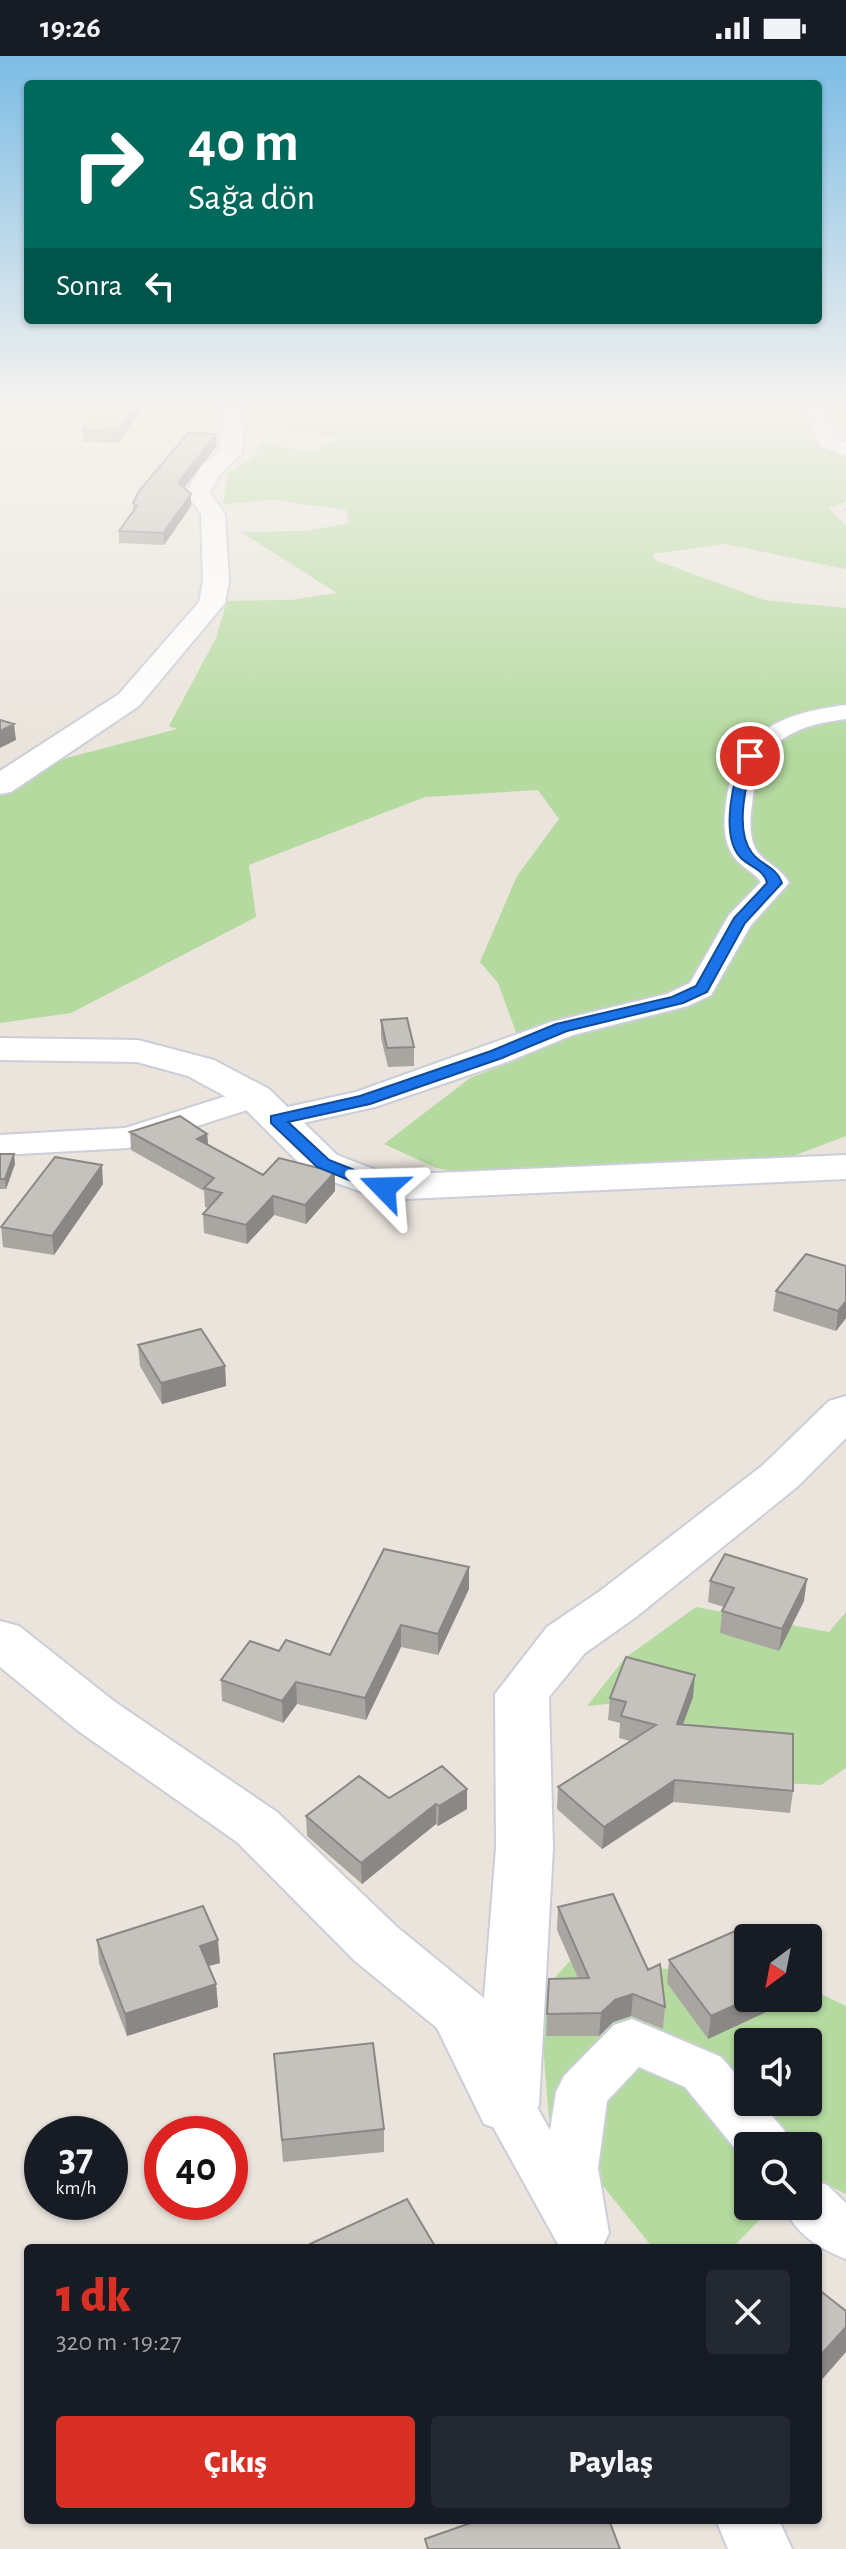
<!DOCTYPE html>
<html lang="tr">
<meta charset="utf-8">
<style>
:root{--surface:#171b24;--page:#242831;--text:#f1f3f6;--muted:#9ea1a6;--accent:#d93025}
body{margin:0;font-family:"Alegreya Sans",sans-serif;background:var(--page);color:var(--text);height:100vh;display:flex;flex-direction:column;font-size:30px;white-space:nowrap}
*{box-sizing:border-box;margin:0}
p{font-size:26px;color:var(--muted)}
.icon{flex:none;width:44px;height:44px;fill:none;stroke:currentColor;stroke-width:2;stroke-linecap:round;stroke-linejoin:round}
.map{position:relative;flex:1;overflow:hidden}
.details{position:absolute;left:24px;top:2188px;width:798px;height:280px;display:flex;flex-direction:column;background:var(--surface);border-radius:8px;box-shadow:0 2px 6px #0004}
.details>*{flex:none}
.hud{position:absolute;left:24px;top:24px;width:798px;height:244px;border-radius:8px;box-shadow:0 2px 6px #0004;background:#00695c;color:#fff;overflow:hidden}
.needle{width:52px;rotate:212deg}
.tools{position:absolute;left:734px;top:1868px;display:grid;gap:16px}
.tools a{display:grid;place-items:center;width:88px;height:88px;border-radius:8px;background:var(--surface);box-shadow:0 2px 6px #0004;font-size:40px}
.speed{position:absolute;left:24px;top:2060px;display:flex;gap:16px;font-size:40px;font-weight:700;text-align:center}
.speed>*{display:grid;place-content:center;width:104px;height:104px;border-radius:50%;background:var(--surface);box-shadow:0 2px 6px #0004;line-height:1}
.speed small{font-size:20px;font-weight:400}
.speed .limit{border:12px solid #d22;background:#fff;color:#111}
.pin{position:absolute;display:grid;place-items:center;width:68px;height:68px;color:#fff;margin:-34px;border:4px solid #fff;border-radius:50%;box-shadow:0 2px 8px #0007}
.me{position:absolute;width:88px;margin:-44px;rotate:292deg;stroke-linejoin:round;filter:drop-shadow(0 0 6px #0008)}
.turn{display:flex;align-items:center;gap:28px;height:168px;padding:0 32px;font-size:36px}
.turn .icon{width:104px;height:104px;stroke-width:2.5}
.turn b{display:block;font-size:56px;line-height:68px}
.then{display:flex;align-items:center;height:76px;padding:0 32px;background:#0003;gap:16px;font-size:30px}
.round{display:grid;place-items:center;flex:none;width:84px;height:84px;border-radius:8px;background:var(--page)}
.overview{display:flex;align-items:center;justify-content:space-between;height:136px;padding:0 32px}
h1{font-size:48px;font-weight:800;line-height:60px;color:var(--accent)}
.action{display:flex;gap:16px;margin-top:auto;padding:16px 32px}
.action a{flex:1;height:92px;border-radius:8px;background:var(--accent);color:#fff;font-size:32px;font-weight:800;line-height:92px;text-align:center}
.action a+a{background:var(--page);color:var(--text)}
.status{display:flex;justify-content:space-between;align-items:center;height:56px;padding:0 40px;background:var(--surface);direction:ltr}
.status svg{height:22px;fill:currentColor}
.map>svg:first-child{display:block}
.green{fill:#b4da9f;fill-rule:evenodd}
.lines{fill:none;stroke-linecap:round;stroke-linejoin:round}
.street-casing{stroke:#cbced9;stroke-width:4}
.secondary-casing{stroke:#cbced9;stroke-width:4}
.path{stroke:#c3c3c3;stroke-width:3;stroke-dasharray:3 2;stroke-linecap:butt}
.street{fill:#fff;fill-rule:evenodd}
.secondary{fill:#fff;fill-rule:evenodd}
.wall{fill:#a9a6a2}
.shaded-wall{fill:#8a8784}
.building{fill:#c5c1bc;stroke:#8a8784;stroke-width:2}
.route{fill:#1a73e8;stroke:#114b97;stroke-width:2}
</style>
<div class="status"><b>19:26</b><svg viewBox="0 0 49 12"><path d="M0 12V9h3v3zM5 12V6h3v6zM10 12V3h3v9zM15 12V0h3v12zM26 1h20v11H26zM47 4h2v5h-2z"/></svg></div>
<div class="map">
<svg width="846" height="2493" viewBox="0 0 846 2493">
<rect width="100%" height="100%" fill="#eae4dc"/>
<path class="green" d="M262,349H800L813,384L846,398V446L829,452L846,470V513L725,488L653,498L655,504L764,544L846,552V1080L772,1108L484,1121L436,1112L384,1088L470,1022L525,1001L498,927L480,906L517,820L559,763L538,734L425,741L249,809L256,861L71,957L0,967V740L59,704L177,673L169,670L216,582L227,545L291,544L337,537L241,476L306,475L349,467L346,454L274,444L223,448L228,417L255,400L261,386L309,396L340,382L280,372L258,361Z
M696,1551L829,1576L846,1556V1712L821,1729L719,1724L726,1677L608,1648L587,1650L625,1602Z
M570,1905L705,1916L748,1942H808V1932L846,1950V2138L808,2119V2090H748V2150H773L732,2192H653L549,2063L539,1939ZM748,1986H808V2046H748Z"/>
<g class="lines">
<defs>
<path id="street" d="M805,349H823L834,383L846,387V399L820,390Z
M846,649V663C789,670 757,688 752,749C750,762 749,779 755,792C762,806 781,811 789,827L751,869L711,939L688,950L573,979L507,1006L375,1051L276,1073L265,1070L260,1063L265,1056L356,1036L551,966L667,938L690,927L729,859L761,826C752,814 738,810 731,796C723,782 724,763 726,748C734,676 781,657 846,649Z
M255,1031L266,1034L271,1041L266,1048L128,1092L0,1099V1079L125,1072Z
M632,1963L721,2001L748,2032V2046H760L784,2074L792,2090H748L746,2106L685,2031L639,2011L607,2045L598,2112L609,2177L602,2192H560L481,2049L488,2033C528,2019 532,2045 550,2074L556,2036L564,2020L614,1969Z
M808,2122L827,2129L846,2147V2203C818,2192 796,2178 783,2150H808Z
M716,2464H779L792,2493H728Z"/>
<path id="secondary" d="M225,349H247L241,398L219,419L210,437L225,458L229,525L225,547L139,650L11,736L0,738V715L119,638L199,546L203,525L201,458L186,437L201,410L219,396Z
M0,982L138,984L214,1004L269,1033L337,1099L389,1119L846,1099V1123L384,1144L309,1117L241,1049L188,1020L137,1006L0,1004Z
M846,1340V1382L797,1431L636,1561L585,1597L549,1641L553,1792L539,2049L530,2068L507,2076L484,2068L437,1972L355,1905L237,1786L77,1674L0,1611V1565L19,1570L115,1646L277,1756L397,1871L484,1942L496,1792L495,1638L547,1571L600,1535L763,1409L829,1345Z"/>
</defs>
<use href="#street" class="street-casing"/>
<use href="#secondary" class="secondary-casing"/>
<path class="path" d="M846,452V457"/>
<use href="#street" class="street"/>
<use href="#secondary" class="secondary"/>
</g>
<path class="wall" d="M99,349H172L170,351L143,350L119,387L83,386L82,375Z
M217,389L184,432L191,438V450L164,489L119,487V475L133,455V447Z
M381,964L414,991V1010L388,1011L381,982Z
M130,1076L207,1078L208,1089L263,1119L335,1116V1135L306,1168L274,1159L247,1188L204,1177L203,1158L208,1152L205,1151L204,1135L131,1094Z
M0,1098L15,1108L6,1133H0Z
M103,1128L54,1199L3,1191L1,1171Z
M846,1210V1262L836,1275L773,1255L776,1235Z
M138,1289L225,1310L226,1330L162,1348L140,1310Z
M710,1525L804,1545L779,1595L720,1577L722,1555L724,1551L708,1546Z
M469,1533L438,1599L401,1591L366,1664L297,1648L283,1667L222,1645L221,1624L279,1595L330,1599Z
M693,1641L683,1668L793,1735L790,1757L673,1746L602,1793L557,1753L558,1731L630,1685L619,1682L620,1667L608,1664L610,1642Z
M442,1710L467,1753L438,1770L436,1768L362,1828L307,1780L306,1760L389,1742Z
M558,1851L665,1951L663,1973L631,1960L613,1966L599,1980H546L549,1923L578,1922L557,1874Z
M97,1884L220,1907L208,1910L216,1928L218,1951L127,1980L99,1907Z
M669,1904L748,1942H796L708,1983L667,1927Z
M274,1998L384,2073V2096L283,2106Z"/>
<path class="shaded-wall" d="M135,349L143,350L119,387L118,376Z
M216,378L217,389L178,439V427Z
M191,438V450L164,489L163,477Z
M14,668L16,684L0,692V675Z
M207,1078L209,1097L197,1083Z
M14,1098L15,1108L6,1133L5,1123Z
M102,1109L103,1128L54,1199L52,1180Z
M335,1116V1135L306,1168L305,1149Z
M273,1140L274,1159L247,1188L246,1169Z
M846,1245V1262L836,1275L838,1255Z
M225,1310L226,1330L162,1348L161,1327Z
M469,1511V1533L438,1599V1578Z
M807,1523L804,1545L779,1595L782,1573Z
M401,1569V1591L366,1664L365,1642Z
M695,1619L693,1641L675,1690L677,1668Z
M296,1626L297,1648L283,1667L282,1645Z
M675,1724L673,1746L602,1793L604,1771Z
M467,1733V1753L438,1770L439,1750Z
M436,1748V1768L362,1828L361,1807Z
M218,1884L220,1907L201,1912L200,1890Z
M813,1913L810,1935L808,1936V1915Z
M216,1928L218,1951L127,1980L125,1958Z
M633,1938L631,1960L613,1966L599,1980L601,1957L615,1944Z
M751,1942H796L708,1983L711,1960Z
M846,2271V2296L818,2328V2302Z"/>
<path class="building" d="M99,349H135L118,376L82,375Z
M188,377L216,378L178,427L191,438L163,477L119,475L137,450L133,447L139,435Z
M0,664L14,668L0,675Z
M407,962L414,991L387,992L381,964Z
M180,1060L207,1078L197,1083L263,1119L279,1102L335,1116L305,1149L273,1140L246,1169L203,1158L222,1137L204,1132L214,1122L130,1076Z
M0,1098H14L5,1123H0Z
M55,1101L102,1109L52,1180L1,1171Z
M806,1198L846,1210V1245L838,1255L776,1235Z
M201,1273L225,1310L161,1327L138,1289Z
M384,1493L469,1511L438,1578L401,1569L365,1642L296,1626L282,1645L221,1624L250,1585L279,1595L286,1584L330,1599Z
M725,1498L807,1523L782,1573L722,1555L734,1532L710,1525Z
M626,1601L695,1619L677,1668L793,1678V1735L675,1724L604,1771L558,1731L656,1669L621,1660L626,1646L610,1642Z
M442,1710L467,1733L439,1750L436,1748L361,1807L306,1760L359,1720L389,1742Z
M613,1838L648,1914L660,1908L665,1951L633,1938L615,1944L601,1957L547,1958L549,1923L589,1922L558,1851Z
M203,1850L218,1884L200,1890L216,1928L125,1958L97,1884Z
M742,1872L750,1882H748V1942H751L711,1960L669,1904Z
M808,1906L813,1913L808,1915Z
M373,1987L384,2073L282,2084L274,1998Z
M407,2143L436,2192H312L310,2188Z
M818,2233L846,2255V2271L818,2302Z
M479,2464H609L620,2493H428L425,2483Z"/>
<linearGradient id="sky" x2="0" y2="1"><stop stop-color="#7cbce5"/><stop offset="0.5" stop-color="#f6f3ef"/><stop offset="1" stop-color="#f6f3ef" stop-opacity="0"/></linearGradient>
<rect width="846" height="698" fill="url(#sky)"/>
<path class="route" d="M745,697L756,700C746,723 734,774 752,797C762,810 776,810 782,827L745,867L707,936L683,947L567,975L502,1002L370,1048L288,1066L329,1104L390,1128V1136H378L317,1111L271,1067V1060L360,1040L491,995L556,968L672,941L696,930L734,862L767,827C764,813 749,811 740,801C720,779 733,720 745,697Z"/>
</svg>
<div class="tools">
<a><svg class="needle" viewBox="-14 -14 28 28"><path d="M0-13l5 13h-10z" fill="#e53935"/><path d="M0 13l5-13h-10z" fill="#9ea1a6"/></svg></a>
<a><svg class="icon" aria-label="sound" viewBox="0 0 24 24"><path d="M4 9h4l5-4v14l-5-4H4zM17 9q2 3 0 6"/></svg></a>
<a><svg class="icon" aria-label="search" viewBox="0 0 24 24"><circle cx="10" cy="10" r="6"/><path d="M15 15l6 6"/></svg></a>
</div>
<div class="speed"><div>37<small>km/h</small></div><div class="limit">40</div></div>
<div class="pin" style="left:750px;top:700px;background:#d93025"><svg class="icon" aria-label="arrive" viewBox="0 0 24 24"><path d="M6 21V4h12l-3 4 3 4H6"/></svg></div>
<svg class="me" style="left:384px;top:1132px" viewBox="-20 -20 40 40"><path d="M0-17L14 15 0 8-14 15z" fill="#1a73e8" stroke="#fff" stroke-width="4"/></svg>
<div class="hud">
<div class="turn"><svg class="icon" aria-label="right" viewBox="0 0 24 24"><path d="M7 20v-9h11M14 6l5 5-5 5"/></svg><div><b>40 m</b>Sağa dön</div></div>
<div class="then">Sonra<svg class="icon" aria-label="left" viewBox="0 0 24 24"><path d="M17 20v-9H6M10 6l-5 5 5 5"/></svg></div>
</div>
<section class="details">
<div class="overview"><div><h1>1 dk</h1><p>320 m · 19:27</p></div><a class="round"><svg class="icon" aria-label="close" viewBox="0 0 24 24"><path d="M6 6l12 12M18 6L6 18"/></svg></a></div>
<div class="action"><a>Çıkış</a><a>Paylaş</a></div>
</section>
</div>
